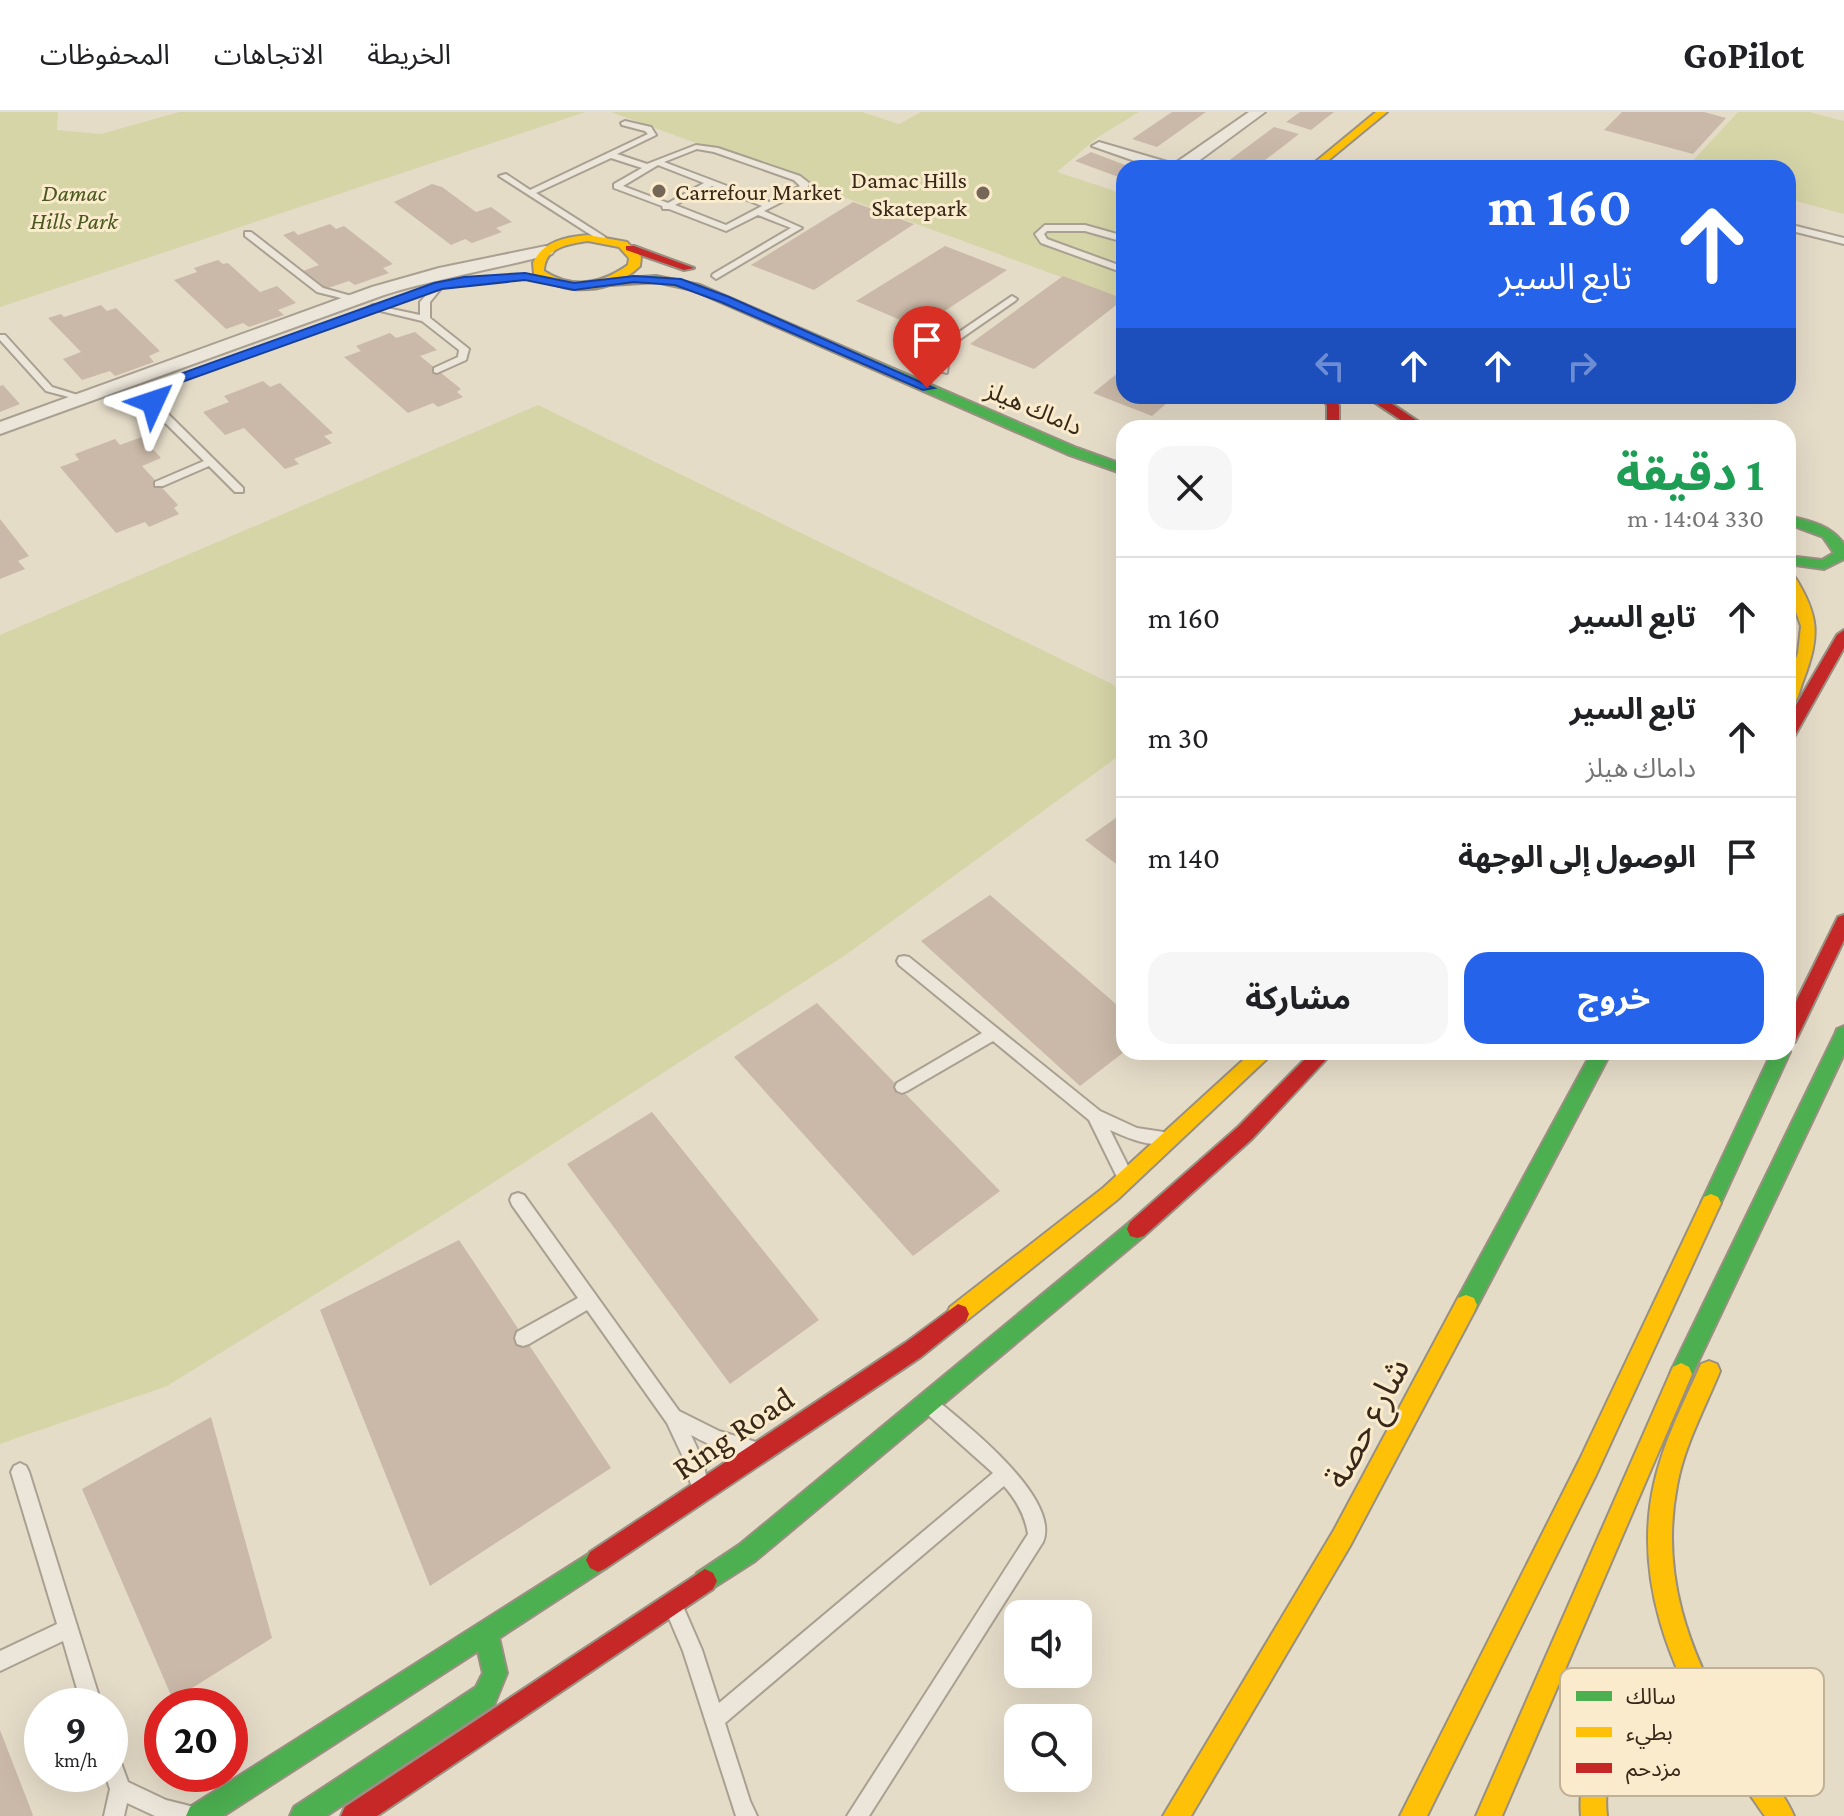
<!DOCTYPE html>
<html lang="ar">
<meta charset="utf-8">
<style>
:root{--surface:#fff;--page:#f6f6f6;--text:#202124;--muted:#757577;--line:#e0e0e0;--accent:#2563eb}
body{margin:0;font-family:"Crimson Pro","Noto Sans Arabic",serif;background:var(--page);color:var(--text);direction:rtl;height:100vh;display:flex;flex-direction:column;font-size:30px;white-space:nowrap}
*{box-sizing:border-box;margin:0}
p{font-size:26px;color:var(--muted)}
.icon{flex:none;width:44px;height:44px;fill:none;stroke:currentColor;stroke-width:2;stroke-linecap:round;stroke-linejoin:round}
.map{position:relative;flex:1;overflow:hidden;direction:ltr}
.side{position:absolute;left:1116px;top:308px;width:680px;height:640px;display:flex;flex-direction:column;background:var(--surface);border-radius:24px;box-shadow:0 8px 32px #0002;direction:rtl}
.side>*{flex:none}
.banner{position:absolute;left:1116px;top:48px;width:680px;height:244px;border-radius:24px;box-shadow:0 8px 32px #0002;direction:rtl;background:#2563eb;color:#fff;overflow:hidden}
.fabs{position:absolute;left:1004px;top:1488px;display:grid;gap:16px}
.fabs a{display:grid;place-items:center;width:88px;height:88px;border-radius:16px;background:var(--surface);box-shadow:0 8px 32px #0002;font-size:40px}
.speed{position:absolute;left:24px;top:1576px;display:flex;gap:16px;font-size:40px;font-weight:700;text-align:center}
.speed>*{display:grid;place-content:center;width:104px;height:104px;border-radius:50%;background:var(--surface);box-shadow:0 8px 32px #0002;line-height:1}
.speed small{font-size:20px;font-weight:400}
.speed .limit{border:12px solid #d22;background:#fff;color:#111}
.pin{position:absolute;display:grid;place-items:center;width:68px;height:68px;color:#fff;margin:-82px -34px;border-radius:50% 50% 50% 0;rotate:-45deg;box-shadow:0 0 8px #0007}
.pin .icon{rotate:45deg}
.me{position:absolute;width:88px;margin:-44px;rotate:48deg;stroke-linejoin:round;filter:drop-shadow(0 0 6px #0008)}
.turn{display:flex;align-items:center;gap:28px;height:168px;padding:0 32px;font-size:36px}
.turn .icon{width:104px;height:104px;stroke-width:2.5}
.turn b{display:block;font-size:56px;line-height:68px}
.lanes{display:flex;align-items:center;height:76px;padding:0 32px;background:#0003;justify-content:center;gap:40px;direction:ltr}
.lanes .off{opacity:.35}
.round{display:grid;place-items:center;flex:none;width:84px;height:84px;border-radius:24px;background:var(--page)}
.summary{display:flex;align-items:center;justify-content:space-between;height:136px;padding:0 32px}
h1{font-size:48px;font-weight:700;line-height:60px;color:#1e9e55}
.action{display:flex;gap:16px;margin-top:auto;padding:16px 32px}
.action a{flex:1;height:92px;border-radius:24px;background:var(--accent);color:#fff;font-size:32px;font-weight:700;line-height:92px;text-align:center}
.action a+a{background:var(--page);color:var(--text)}
ul{padding:0;list-style:none}
li{display:flex;align-items:center;gap:24px;height:120px;padding:0 32px;border-top:2px solid var(--line)}
li div{flex:1}
li b{display:block;font-size:30px}
li em{font-style:normal}
header{display:flex;align-items:center;gap:48px;box-sizing:border-box;height:112px;padding:0 40px;background:var(--surface);border-bottom:2px solid var(--line)}
header strong{font-size:38px}
nav{display:flex;gap:44px;margin-inline-start:auto;font-size:28px}
.map>svg:first-child{display:block}
.green{fill:#d6d5a8}
.building{fill:#cab9a8}
.lines{fill:none;stroke-linecap:round;stroke-linejoin:round}
.lane-casing{stroke:#a9a092;stroke-width:4}
.street-casing{stroke:#a9a092;stroke-width:4}
.fast-casing{stroke:#999082;stroke-width:4}
.slow-casing{stroke:#999082;stroke-width:4}
.jam-casing{stroke:#999082;stroke-width:4}
.lane{fill:#ece6da;fill-rule:evenodd}
.street{fill:#ece6da;fill-rule:evenodd}
.fast{fill:#4caf50;fill-rule:evenodd}
.slow{fill:#ffc107;fill-rule:evenodd}
.jam{fill:#c62828;fill-rule:evenodd}
.route{fill:#2563eb;stroke:#184099;stroke-width:2}
.poi-dot{fill:#756757;stroke:#f9ebcb;stroke-width:3}
.labels{text-anchor:middle;dominant-baseline:central;stroke-width:6;stroke-linejoin:round;paint-order:stroke}
.far-poi-label{font-size:24px;fill:#38281a;stroke:#f9ebcb;text-anchor:end}
.far-park-label{font-size:24px;font-style:italic;fill:#49561e;stroke:#f9ebcb}
.far-street-label{font-size:24px;fill:#38281a;stroke:#f9ebcb}
.near-street-label{font-size:34px;fill:#38281a;stroke:#f9ebcb}
.key{fill:#f9ebcb;stroke:#bfb096;stroke-width:2}
.key-label{font-size:22px;fill:#38281a}
</style>
<header>
<strong>GoPilot</strong>
<nav><a>الخريطة</a><a>الاتجاهات</a><a>المحفوظات</a></nav>
</header>
<div class="map">
<svg width="1844" height="1704" viewBox="0 0 1844 1704">
<rect width="100%" height="100%" fill="#e5dcc8"/>
<path class="green" d="M0,0H58L57,18L101,22L179,0H585L0,195Z
M611,0H862L899,12L921,0H1139L1098,25L1057,60L1124,82V188Z
M1738,0H1809L1844,9V102L1788,87V56H1686Z
M538,293L1112,572L1124,583V640L847,842L432,1110L167,1274L0,1332V523Z"/>
<path class="building" d="M1172,0H1206L1157,35L1132,27Z
M1300,0H1334L1311,18L1286,10Z
M1622,0H1704L1726,6L1693,42L1604,18Z
M1274,15L1299,22L1255,56L1227,50Z
M1091,40L1133,56H1124V67L1075,49Z
M432,72L442,75L476,100L491,95L512,110L496,116L502,120L472,131L465,127L451,133L394,90Z
M853,90L914,112L814,178L751,153Z
M330,112L336,117L344,114L393,152L383,156L389,161L355,173L349,169L325,177L303,159L319,153L283,123L294,119L298,123Z
M945,134L1007,158L919,216L856,189Z
M218,148L223,152L228,151L260,180L277,174L296,191L278,198L284,203L249,215L243,211L226,217L174,168L197,160L194,156Z
M1063,164L1124,187L1034,257L970,232Z
M101,193L107,199L116,196L160,239L149,244L154,250L115,264L110,259L82,268L63,247L81,240L48,206L61,202L64,205Z
M415,220L437,238L420,244L461,277L457,280L463,285L438,295L433,291L408,301L344,245L361,239L356,234L390,221L396,226Z
M1124,256V284H1175L1152,304L1093,281Z
M263,269L270,275L280,271L333,321L324,324L332,331L294,347L299,352L285,357L244,316L225,323L203,300L229,290L224,284Z
M3,273L20,292L0,300V274Z
M142,325L161,346L142,354L178,393L174,396L179,402L149,415L145,410L116,421L60,355L79,348L75,342L115,327L120,333Z
M0,407L29,444L18,449L25,457L0,467Z
M1124,700V758L1085,728Z
M990,783L1124,899V940L1080,974L921,829Z
M817,891L1000,1079L913,1144L734,945Z
M652,1000L819,1208L730,1272L567,1052Z
M459,1128L611,1356L430,1474L320,1198Z
M211,1305L272,1526L173,1588L82,1377Z
M0,1618L33,1703L32,1704H0Z"/>
<g class="lines">
<defs>
<path id="lane" d="M625,9L651,15L656,23L617,42L647,52L696,33L718,36L800,64L809,71L807,77L764,99L802,116L716,167L712,164L713,162L791,116L758,103L726,119L669,97H663L662,94L614,76V72L642,56L611,46L536,81L605,125L606,127L602,130L499,64L506,62L530,78L648,22L645,19L622,13L621,11ZM697,37L714,40L794,68L800,74L769,90L664,50ZM658,53L704,71L668,91L623,74ZM712,74L762,94L726,113L675,93Z
M1788,112L1844,126V132L1788,118Z
M1045,113H1085L1124,124V130L1085,119H1047L1044,122L1047,127L1124,155V161L1041,131L1035,122Z
M245,120H251L323,176L362,187L357,190L317,180L245,124Z
M436,172L443,174L430,190V206L469,237L466,248L437,261L434,260V256L458,245L459,238L422,209L368,196L373,193L420,203V190Z
M1012,184L1017,187L1015,189L953,232L949,244L947,261L939,259V244L943,235L903,244L898,241L946,229Z
M0,223H5L52,275L84,285V289L46,279L0,228Z
M156,272L164,274L158,285L160,294L243,376V380H235L209,354L163,374H155V370L204,349L152,298L113,294L108,291L113,288L149,292L148,285Z
M904,844L909,845L1100,999L1137,1016L1170,1021L1173,1026L1170,1031C1150,1036 1128,1026 1110,1018L1133,1064L1131,1069L1125,1071L1119,1069L1089,1008L993,929L907,979L902,981L897,979L895,975L897,971L982,921L899,853L897,849L899,845Z
M518,1081L524,1083L679,1299L719,1319L756,1330L759,1336L756,1342C739,1349 706,1331 691,1323C698,1338 711,1363 705,1379L699,1382L693,1379L682,1343L667,1311L587,1198L529,1232L523,1234L517,1232L515,1226L517,1220L578,1186L512,1093L510,1088L512,1083Z
M933,1288L939,1290C968,1314 1061,1387 1043,1430L869,1704H847L1028,1422C1025,1403 1017,1389 1004,1374L725,1611L750,1689L757,1704H736L683,1539L666,1499L668,1492L675,1490L682,1492L702,1538L719,1591L993,1361L927,1302L924,1296L927,1290Z
M20,1351L26,1354L29,1360L102,1594H82L63,1529L0,1559V1539L57,1512L11,1360L14,1354Z
M110,1637L117,1640L128,1670L166,1688L202,1697L205,1704H155L127,1691L124,1704H104L110,1677L105,1662H110Z"/>
<path id="street" d="M1249,0H1265L1189,56H1155L1092,34L1099,30L1174,52Z
M546,134L554,139L552,142C496,157 439,166 384,183L0,322V310L372,175L439,156Z"/>
<path id="fast" d="M656,164L700,173L1077,336L1124,353V362L1067,342L693,178L656,170L611,173L605,170L611,167Z
M1788,404C1810,409 1830,413 1844,432V447L1824,457L1788,452V444L1822,448L1834,441L1823,425L1788,412Z
M1844,914V942L1689,1269L1681,1273L1673,1269L1670,1262L1673,1255L1835,922L1837,917Z
M1788,935L1790,940L1718,1097L1711,1100L1704,1097L1701,1091L1772,940H1788Z
M1592,940H1611L1474,1200L1466,1203L1458,1200L1455,1193L1458,1186Z
M1137,1108L1144,1110L1147,1117L1144,1124L755,1449L705,1481L697,1477L693,1469L697,1461L739,1433L1130,1110Z
M598,1436L606,1440L610,1448L606,1456L499,1526L507,1561L494,1593L326,1704H290L294,1695L476,1575L483,1561L478,1539L223,1704H186L190,1695Z"/>
<path id="slow" d="M1376,0H1387L1319,56H1308Z
M588,123L627,130L641,145L640,154C610,183 567,184 534,162L533,151C543,129 566,125 588,123ZM588,129L619,135L629,146L628,153C601,172 573,178 544,159C544,135 569,132 588,129Z
M1788,461L1793,462C1820,504 1820,524 1803,569C1799,579 1798,592 1788,595V569L1798,541L1801,514L1788,477Z
M1252,940H1274L1117,1088L966,1209L958,1212L950,1209L947,1202L950,1195L1103,1076Z
M1711,1082L1718,1085L1721,1091L1596,1363L1427,1704H1400L1580,1347L1704,1085Z
M1466,1183L1474,1186L1477,1193L1474,1200L1350,1434L1191,1704H1163L1334,1418L1458,1186Z
M1709,1249L1717,1252L1720,1259C1705,1296 1684,1334 1677,1374C1660,1461 1688,1539 1732,1613C1750,1643 1781,1673 1794,1704H1765C1759,1697 1753,1685 1746,1679C1699,1646 1596,1603 1607,1704H1581C1576,1652 1608,1606 1664,1615C1682,1618 1700,1627 1717,1635C1670,1555 1633,1467 1654,1372C1663,1330 1684,1291 1701,1252Z
M1681,1251L1689,1255L1692,1262L1502,1704H1476L1673,1255Z"/>
<path id="jam" d="M626,134H634L694,156L684,158L626,138Z
M1323,284H1335L1339,294V316H1327V294Z
M1365,284H1380L1428,316H1413Z
M1844,518V536L1794,625L1788,626V607L1837,523Z
M1844,803V828L1795,930L1788,933V906L1838,805Z
M1312,940H1333L1252,1027L1144,1124L1137,1126L1130,1124L1127,1117L1130,1110L1238,1015Z
M958,1192L966,1195L969,1202L966,1209L921,1245L606,1456L598,1460L590,1456L586,1448L590,1440L905,1231Z
M705,1457L713,1461L717,1469L713,1477L377,1704H341L345,1695Z"/>
</defs>
<use href="#lane" class="lane-casing"/>
<use href="#street" class="street-casing"/>
<use href="#fast" class="fast-casing"/>
<use href="#slow" class="slow-casing"/>
<use href="#jam" class="jam-casing"/>
<use href="#lane" class="lane"/>
<use href="#street" class="street"/>
<use href="#fast" class="fast"/>
<use href="#slow" class="slow"/>
<use href="#jam" class="jam"/>
</g>
<path class="route" d="M525,161L574,171L634,164L681,167L729,185L934,276L923,278L721,190L675,173L634,170L574,178L525,168L442,177L165,276L158,293L147,290L155,271L434,171L464,165Z"/>
<g class="poi-dot">
<circle cx="659" cy="79" r="8"/>
<circle cx="983" cy="81" r="8"/>
</g>
<g class="labels">
<g class="far-poi-label">
<text x="967" y="67">Damac Hills<tspan x="967" dy="28">Skatepark</tspan></text>
<text x="675" y="79" text-anchor="start">Carrefour Market</text>
</g>
<g class="far-park-label">
<text x="74" y="80">Damac<tspan x="74" dy="28">Hills Park</tspan></text>
</g>
<g class="far-street-label">
<text transform="translate(1034 296) rotate(23)">داماك هيلز</text>
</g>
<g class="near-street-label">
<text transform="translate(1367 1311) rotate(-62)">شارع حصة</text>
<text transform="translate(733 1321) rotate(-34)">Ring Road</text>
</g>
</g>
<rect x="1560" y="1556" width="264" height="128" rx="12" class="key"/>
<rect x="1576" y="1579" width="36" height="10" fill="#4caf50"/>
<rect x="1576" y="1615" width="36" height="10" fill="#ffc107"/>
<rect x="1576" y="1651" width="36" height="10" fill="#c62828"/>
<g class="key-label">
<text x="1626" y="1592">سالك</text>
<text x="1626" y="1628">بطيء</text>
<text x="1626" y="1664">مزدحم</text>
</g>
</svg>
<div class="fabs">
<a><svg class="icon" aria-label="sound" viewBox="0 0 24 24"><path d="M4 9h4l5-4v14l-5-4H4zM17 9q2 3 0 6"/></svg></a>
<a><svg class="icon" aria-label="search" viewBox="0 0 24 24"><circle cx="10" cy="10" r="6"/><path d="M15 15l6 6"/></svg></a>
</div>
<div class="speed"><div>9<small>km/h</small></div><div class="limit">20</div></div>
<div class="pin" style="left:927px;top:276px;background:#d93025"><svg class="icon" aria-label="arrive" viewBox="0 0 24 24"><path d="M6 21V4h12l-3 4 3 4H6"/></svg></div>
<svg class="me" style="left:153px;top:290px" viewBox="-20 -20 40 40"><path d="M0-17L14 15 0 8-14 15z" fill="#2563eb" stroke="#fff" stroke-width="4"/></svg>
<div class="banner">
<div class="turn"><svg class="icon" aria-label="ahead" viewBox="0 0 24 24"><path d="M12 20V5M6 11l6-6 6 6"/></svg><div><b>160 m</b>تابع السير</div></div>
<div class="lanes"><svg class="icon off" aria-label="left" viewBox="0 0 24 24"><path d="M17 20v-9H6M10 6l-5 5 5 5"/></svg><svg class="icon" aria-label="ahead" viewBox="0 0 24 24"><path d="M12 20V5M6 11l6-6 6 6"/></svg><svg class="icon" aria-label="ahead" viewBox="0 0 24 24"><path d="M12 20V5M6 11l6-6 6 6"/></svg><svg class="icon off" aria-label="right" viewBox="0 0 24 24"><path d="M7 20v-9h11M14 6l5 5-5 5"/></svg></div>
</div>
<section class="side">
<div class="summary"><div><h1>1 دقيقة</h1><p>330 m · 14:04</p></div><a class="round"><svg class="icon" aria-label="close" viewBox="0 0 24 24"><path d="M6 6l12 12M18 6L6 18"/></svg></a></div>
<ul>
<li><svg class="icon" aria-label="ahead" viewBox="0 0 24 24"><path d="M12 20V5M6 11l6-6 6 6"/></svg><div><b>تابع السير</b></div><em>160 m</em></li>
<li><svg class="icon" aria-label="ahead" viewBox="0 0 24 24"><path d="M12 20V5M6 11l6-6 6 6"/></svg><div><b>تابع السير</b><p>داماك هيلز</p></div><em>30 m</em></li>
<li><svg class="icon" aria-label="arrive" viewBox="0 0 24 24"><path d="M6 21V4h12l-3 4 3 4H6"/></svg><div><b>الوصول إلى الوجهة</b></div><em>140 m</em></li>
</ul>
<div class="action"><a>خروج</a><a>مشاركة</a></div>
</section>
</div>
